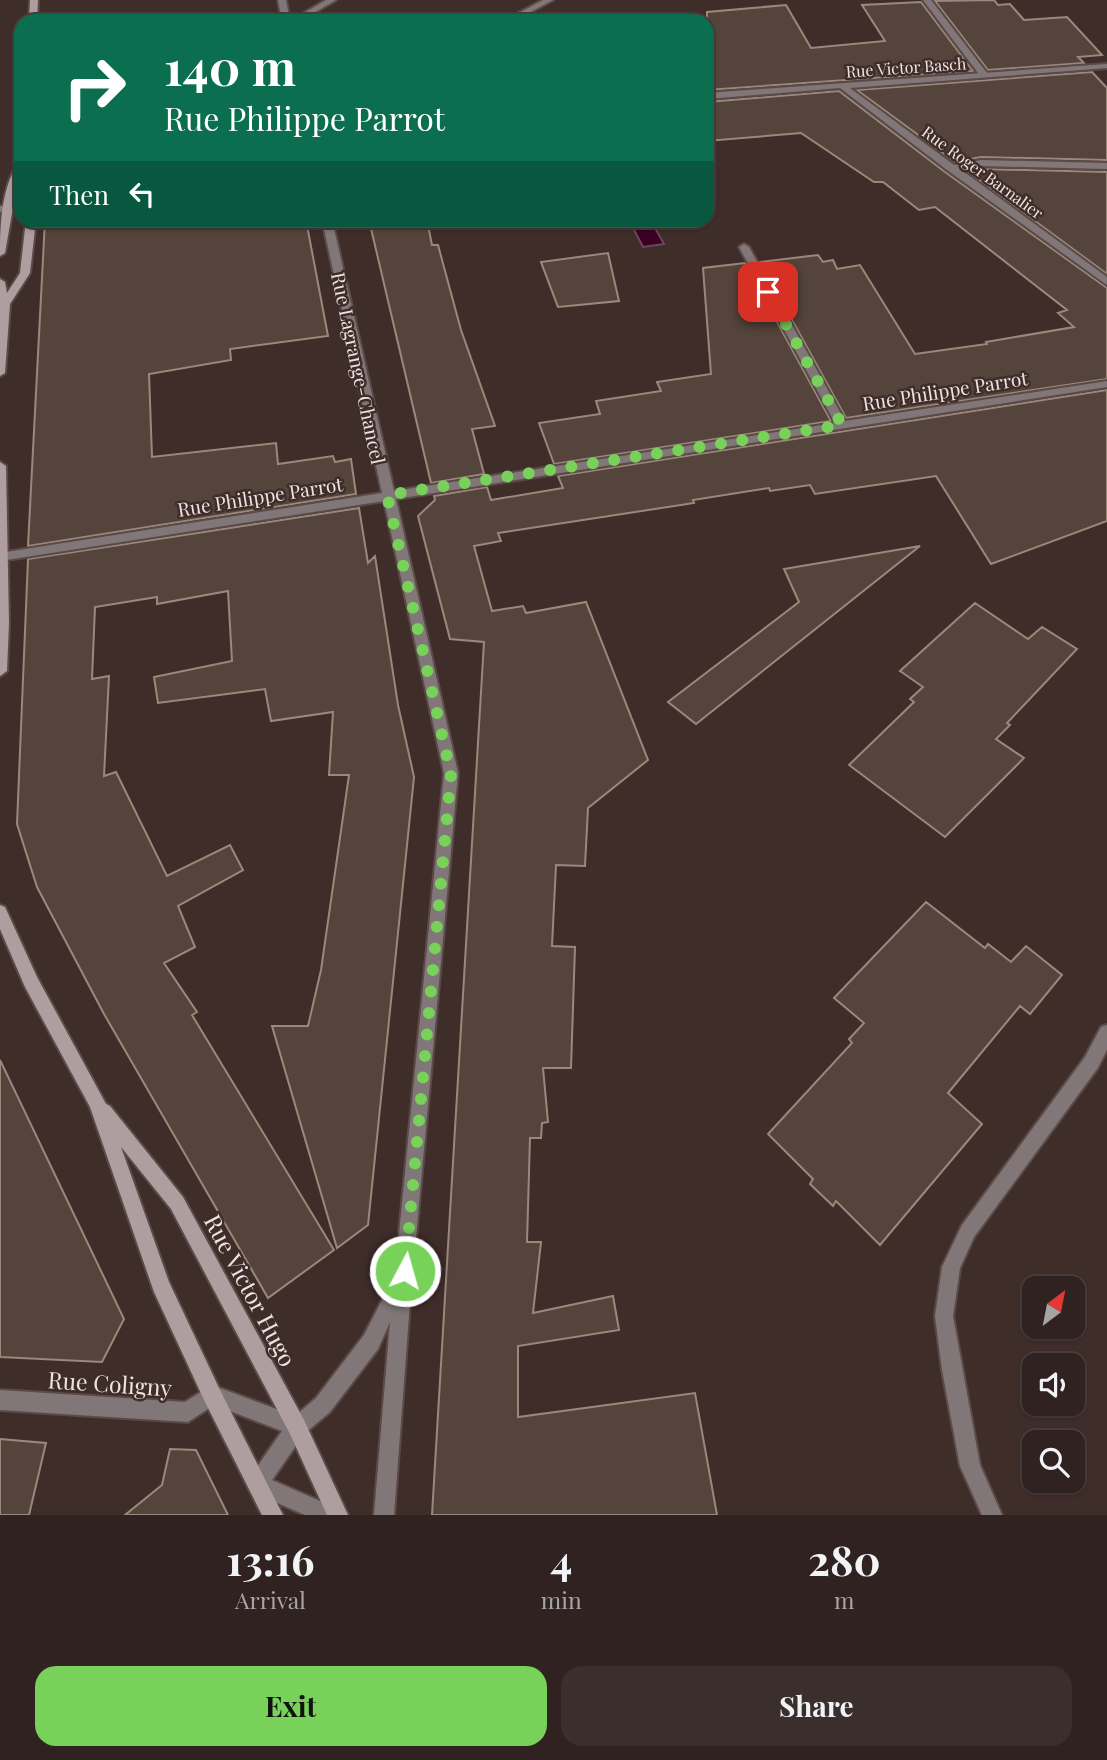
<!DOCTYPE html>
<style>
:root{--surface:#2f2220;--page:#3b2f2d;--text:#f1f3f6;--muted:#a7a4a5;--line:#4a3f3e;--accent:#78d158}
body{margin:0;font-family:"Playfair Display",serif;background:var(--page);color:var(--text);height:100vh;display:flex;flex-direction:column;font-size:26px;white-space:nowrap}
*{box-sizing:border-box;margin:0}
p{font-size:23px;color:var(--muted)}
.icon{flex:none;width:38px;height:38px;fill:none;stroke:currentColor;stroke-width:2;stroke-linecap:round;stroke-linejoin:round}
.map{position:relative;height:1515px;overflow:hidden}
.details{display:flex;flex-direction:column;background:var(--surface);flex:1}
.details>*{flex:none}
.guide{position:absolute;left:14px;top:14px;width:700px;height:214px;border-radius:21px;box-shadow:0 2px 5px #0004,0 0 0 2px var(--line);background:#0b6e4f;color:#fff;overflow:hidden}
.needle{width:46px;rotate:32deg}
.controls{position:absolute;left:1022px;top:1276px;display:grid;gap:14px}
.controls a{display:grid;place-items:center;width:63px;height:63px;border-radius:14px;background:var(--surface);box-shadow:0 2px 5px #0004,0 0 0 2px var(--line);font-size:35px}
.pin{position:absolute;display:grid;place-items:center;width:60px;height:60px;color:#fff;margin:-30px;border-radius:14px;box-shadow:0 4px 10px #0006}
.me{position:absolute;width:77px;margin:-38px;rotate:6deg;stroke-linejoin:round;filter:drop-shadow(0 0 5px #0008)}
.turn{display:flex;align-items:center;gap:24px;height:147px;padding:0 35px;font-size:32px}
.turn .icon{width:91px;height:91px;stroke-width:2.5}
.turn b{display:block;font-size:49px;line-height:60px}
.then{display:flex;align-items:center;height:66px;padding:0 35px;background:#0003;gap:14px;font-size:26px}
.eta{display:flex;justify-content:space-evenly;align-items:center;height:119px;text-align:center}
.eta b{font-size:42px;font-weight:700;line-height:49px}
.button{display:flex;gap:14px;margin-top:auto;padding:14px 35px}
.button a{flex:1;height:80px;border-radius:21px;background:var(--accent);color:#111;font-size:28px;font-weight:700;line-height:80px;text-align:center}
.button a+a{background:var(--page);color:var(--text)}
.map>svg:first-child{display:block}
.water{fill:#390025;stroke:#70445d;stroke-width:2}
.building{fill:#55443b;stroke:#9b887d;stroke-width:2}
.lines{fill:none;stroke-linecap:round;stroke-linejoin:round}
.service-casing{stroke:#5b4a47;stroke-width:4}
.minor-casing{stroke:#5b4a47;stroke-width:4}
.secondary-casing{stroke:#5b4a47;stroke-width:4}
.service{fill:#817778;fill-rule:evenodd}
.minor{fill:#817778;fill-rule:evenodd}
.secondary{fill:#ae9ea0;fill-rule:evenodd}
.route{stroke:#78d158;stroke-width:12;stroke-dasharray:0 21.6}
.labels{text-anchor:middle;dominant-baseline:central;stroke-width:5;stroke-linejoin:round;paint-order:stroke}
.far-street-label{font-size:16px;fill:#efe2e0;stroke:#3f2d2a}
.street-label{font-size:19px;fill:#efe2e0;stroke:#3f2d2a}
.near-street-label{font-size:23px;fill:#efe2e0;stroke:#3f2d2a}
</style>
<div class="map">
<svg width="1107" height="1515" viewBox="0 0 1107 1515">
<rect width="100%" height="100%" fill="#3f2d2a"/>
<path class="water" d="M651,221L659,224L655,228L664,244L643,247L631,224Z"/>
<path class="building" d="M994,0L998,5L1010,4L1024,20L1067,17L1102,55L1078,57L1084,63L988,70L935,1Z
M921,2L973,71L707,90V12L786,5L811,48L885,41L862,5Z
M1092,72L1107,88V160L981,157L955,162L857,90Z
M839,91L945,172L1107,288V379L846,418L760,262L818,255L823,262L833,260L837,269L860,265L915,354L987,344L986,342L1074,327L1058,313L1067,310L935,207L919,210L883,182H874L801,133L707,141V102Z
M981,169L1107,172V274L967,171Z
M45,220H306L328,336L230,349L231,360L149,374L152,457L276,443L278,464L333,456L335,462L351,459L356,494L28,546Z
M369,220H427L432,245H438L461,330L495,426L472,429L484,474L431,483Z
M608,253L619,301L558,307L541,262Z
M745,263L831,421L554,464L539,423L600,414L596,401L661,391L657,382L711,374L703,268Z
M1107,390V521L991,564L936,476L815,494L810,485L770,491L769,488L693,500L694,503L498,533L501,541L474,546L492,611L523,606L526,613L586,602L648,760L588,808L585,866L556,865L552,946L575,947L571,1068H543L548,1122L542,1123L541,1138H530L527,1242H541L533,1313L613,1296L619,1330L518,1346V1417L695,1393L717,1515H432L484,642L450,639L418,516L435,500L434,496L487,487L491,500L563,488L558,476Z
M359,508L368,563L375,556L398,705L414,777L368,1225L337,1248L272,1026H308L321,970L349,775H329L333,712L271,721L265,689L158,703L154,677L232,661L228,591L157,604V597L95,607L92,679L109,676L104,776L116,772L167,876L230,845L243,870L178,906L195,947L164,963L197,1012L192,1015L334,1250L268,1298L104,1014L37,887L17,824L28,559Z
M920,546L696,724L668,702L799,602L784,569Z
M975,603L1028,639L1042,627L1077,649L1007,723L1010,725L996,739L1024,758L945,837L849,765L914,702L910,699L923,687L900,671Z
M926,902L985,948L988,944L1011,962L1026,946L1062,975L1030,1014L1020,1006L948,1093L982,1124L880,1245L836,1201L833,1206L810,1184L813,1179L768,1134L852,1043L849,1039L864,1023L834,998Z
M0,1060L124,1319L102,1362L0,1357Z
M0,1439L46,1443L29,1515H0Z
M170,1449L196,1450L228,1515H125L162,1485Z"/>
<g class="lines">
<defs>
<path id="service" d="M923,0H931L987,73V77H981Z
M1107,1025V1050L1097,1069L974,1237L960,1268L953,1316L980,1465L1002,1515H982L960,1466L942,1370L935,1316L942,1267L962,1225L1085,1057L1101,1027Z"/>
<path id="minor" d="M278,0H286L290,21H282Z
M326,0H336L300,21H290Z
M543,0H553L514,21H504Z
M1107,64V68L850,88L954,165L981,160L1107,163V169L981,166L960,169L1107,277V285L947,170L840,88L707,99V93Z
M21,205V211L0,212V206Z
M322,220H332L394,491L835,423L739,247L744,244L749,247L845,421L1107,381V387L396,499L458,773L409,1315L394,1515H374L390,1322L378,1349L330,1412L304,1434L272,1480L336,1508L339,1515H305L250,1491L247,1484L250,1477L282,1431L214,1405L188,1422L0,1410V1390L185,1402L212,1385L295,1416L316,1398L364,1335L395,1275L444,773L384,501L0,561V553L382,493Z"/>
<path id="secondary" d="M30,0H38L37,21H29Z
M21,162L5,253L0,256C0,226 1,189 18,163Z
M26,220H36L30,273L10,304L5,373L0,376V279L5,282L7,293L20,273Z
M0,462L6,466L9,623L7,671L0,676Z
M0,905L5,907L37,977L106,1104L110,1106L183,1197L304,1420L348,1515H327L290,1434L171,1209L121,1147L169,1282L219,1388L283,1515H262L205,1402L154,1292L90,1107L25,987L0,929Z"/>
</defs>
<use href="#service" class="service-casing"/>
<use href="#minor" class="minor-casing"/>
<use href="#secondary" class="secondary-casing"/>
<use href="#service" class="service"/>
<use href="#minor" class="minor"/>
<use href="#secondary" class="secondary"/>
</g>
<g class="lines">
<path class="route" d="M405,1271L451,774L387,495L842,425L768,292"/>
</g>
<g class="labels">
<g class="far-street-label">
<text transform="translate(906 67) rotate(-4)">Rue Victor Basch</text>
<text transform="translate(983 172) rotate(36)">Rue Roger Barnalier</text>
</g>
<g class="street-label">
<text transform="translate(359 368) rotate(78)">Rue Lagrange-Chancel</text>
<text transform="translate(945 390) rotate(-9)">Rue Philippe Parrot</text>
<text transform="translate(260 496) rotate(-9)">Rue Philippe Parrot</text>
</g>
<g class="near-street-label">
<text transform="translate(251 1290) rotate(62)">Rue Victor Hugo</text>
<text transform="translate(110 1383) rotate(4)">Rue Coligny</text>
</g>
</g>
</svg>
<div class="controls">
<a><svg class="needle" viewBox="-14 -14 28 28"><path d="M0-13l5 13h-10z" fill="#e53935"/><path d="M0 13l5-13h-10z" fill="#a7a4a5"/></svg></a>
<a><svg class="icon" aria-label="sound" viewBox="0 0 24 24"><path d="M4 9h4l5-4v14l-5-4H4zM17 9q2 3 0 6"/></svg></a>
<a><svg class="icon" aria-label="search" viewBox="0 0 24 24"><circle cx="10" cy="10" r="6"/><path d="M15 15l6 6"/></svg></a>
</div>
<div class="pin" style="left:768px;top:292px;background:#d93025"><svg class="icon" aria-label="arrive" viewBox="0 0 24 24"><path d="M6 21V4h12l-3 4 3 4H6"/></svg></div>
<svg class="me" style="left:405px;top:1271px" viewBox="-20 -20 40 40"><circle r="17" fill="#78d158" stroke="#fff" stroke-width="3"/><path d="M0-11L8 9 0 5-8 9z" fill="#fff"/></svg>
<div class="guide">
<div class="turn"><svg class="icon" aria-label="right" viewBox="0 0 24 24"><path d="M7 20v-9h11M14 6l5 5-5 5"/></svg><div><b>140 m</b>Rue Philippe Parrot</div></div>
<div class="then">Then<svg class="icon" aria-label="left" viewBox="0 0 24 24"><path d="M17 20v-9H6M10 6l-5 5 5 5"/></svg></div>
</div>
</div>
<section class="details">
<div class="eta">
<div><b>13:16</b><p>Arrival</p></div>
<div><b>4</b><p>min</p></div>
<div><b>280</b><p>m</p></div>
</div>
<div class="button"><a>Exit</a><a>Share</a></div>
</section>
